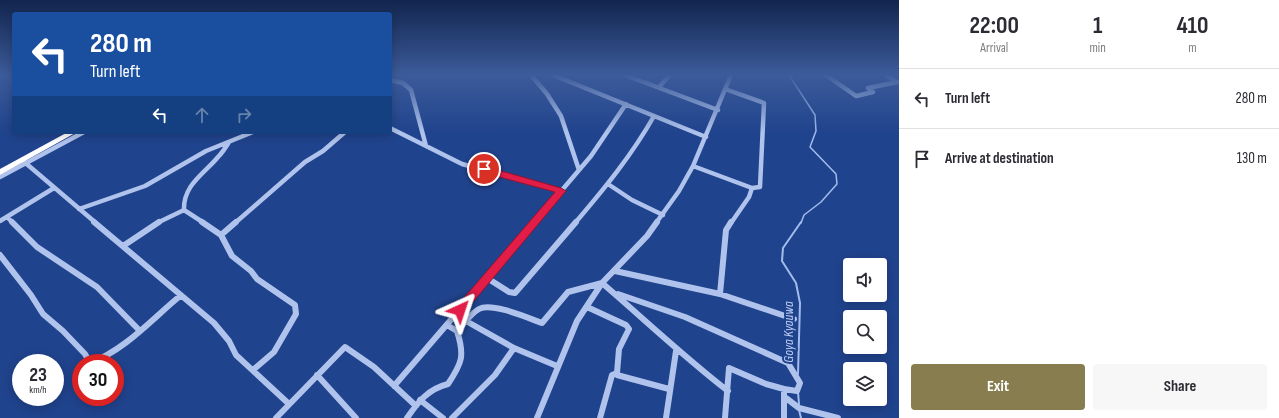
<!DOCTYPE html>
<style>
:root{--surface:#fff;--page:#f7f7f7;--text:#2b2b33;--muted:#7c7c81;--line:#e1e1e2;--accent:#887d4e}
body{margin:0;font-family:"Sofia Sans Condensed",sans-serif;background:var(--page);color:var(--text);height:100vh;display:flex;flex-direction:column;font-size:15px;white-space:nowrap}
*{box-sizing:border-box;margin:0}
p{font-size:13px;color:var(--muted)}
.icon{flex:none;width:22px;height:22px;fill:none;stroke:currentColor;stroke-width:2;stroke-linecap:round;stroke-linejoin:round}
.map{position:relative;flex:1;overflow:hidden}
.sheet{display:flex;flex-direction:column;background:var(--surface);width:380px}
.sheet>*{flex:none}
.guide{position:absolute;left:12px;top:12px;width:380px;height:122px;border-radius:4px;box-shadow:0 2px 10px #0003;background:#1a4fa0;color:#fff;overflow:hidden}
.fabs{position:absolute;left:843px;top:258px;display:grid;gap:8px}
.fabs a{display:grid;place-items:center;width:44px;height:44px;border-radius:4px;background:var(--surface);box-shadow:0 2px 10px #0003;font-size:20px}
.speed{position:absolute;left:12px;top:354px;display:flex;gap:8px;font-size:20px;font-weight:700;text-align:center}
.speed>*{display:grid;place-content:center;width:52px;height:52px;border-radius:50%;background:var(--surface);box-shadow:0 2px 10px #0003;line-height:1}
.speed small{font-size:10px;font-weight:400}
.speed .limit{border:6px solid #d22;background:#fff;color:#111}
.pin{position:absolute;display:grid;place-items:center;width:34px;height:34px;color:#fff;margin:-17px;border:2px solid #fff;border-radius:50%;box-shadow:0 1px 4px #0007}
.me{position:absolute;width:44px;margin:-22px;rotate:42deg;stroke-linejoin:round;filter:drop-shadow(0 0 3px #0008)}
.turn{display:flex;align-items:center;gap:14px;height:84px;padding:0 12px;font-size:18px}
.turn .icon{width:52px;height:52px;stroke-width:2.5}
.turn b{display:block;font-size:28px;line-height:34px}
.lanes{display:flex;align-items:center;height:38px;padding:0 12px;background:#0003;justify-content:center;gap:20px;direction:ltr}
.lanes .off{opacity:.35}
.eta{display:flex;justify-content:space-evenly;align-items:center;height:68px;text-align:center}
.eta b{font-size:24px;font-weight:700;line-height:28px}
.action{display:flex;gap:8px;margin-top:auto;padding:8px 12px}
.action a{flex:1;height:46px;border-radius:4px;background:var(--accent);color:#fff;font-size:16px;font-weight:700;line-height:46px;text-align:center}
.action a+a{background:var(--page);color:var(--text)}
ul{padding:0;list-style:none}
li{display:flex;align-items:center;gap:12px;height:60px;padding:0 12px;border-top:1px solid var(--line)}
li div{flex:1}
li b{display:block;font-size:15px}
li em{font-style:normal}
main{display:flex;flex:1;min-height:0}
.map>svg:first-child{display:block}
.lines{fill:none;stroke-linecap:round;stroke-linejoin:round}
.stream-far1{stroke:#a2bced;stroke-width:1.5}
.stream{stroke:#a2bced;stroke-width:2}
.minor-far1{stroke:#afc3ec;stroke-width:4.5}
.minor{stroke:#afc3ec;stroke-width:6}
.highway{fill:#fff;fill-rule:evenodd}
.route{fill:#e11d48;stroke:#92132f}
.labels{text-anchor:middle;dominant-baseline:central;stroke-width:4;stroke-linejoin:round;paint-order:stroke}
.water-label{font-size:14px;font-style:italic;fill:#bbcef3;stroke:#20438d}
</style>
<main>
<div class="map">
<svg width="899" height="418" viewBox="0 0 899 418">
<rect width="100%" height="100%" fill="#20438d"/>
<g class="lines">
<path class="stream-far1" d="M789,75L815,115L816,131L810,147L836,174L837,184L821,202L804,215L801,223"/>
<path class="stream" d="M798,374L800,303L796,283L782,261L783,248L801,222
M798,392L799,404
M799,410L801,418"/>
<path class="minor-far1" d="M531,75L547,94L561,116L579,170
M553,75L706,137
M625,75L718,110
M826,75L856,96L873,92L868,88L897,82
M886,75L897,82
M390,80L403,83L411,90L426,146
M659,87L670,75
M390,128L462,164L561,191
M22,160L96,223
M693,166L752,188L760,187L764,103L725,89
M0,177L84,132
M608,184L632,200L663,215
M79,209L145,186L206,151L253,132
M7,217L13,223
M0,221L54,188
M157,223L184,210
M204,223L184,210C183,185 204,174 218,157C222,153 226,147 229,142
M235,223L305,162L323,151L345,132
M534,223L591,156L626,104
M575,223C604,189 632,155 654,116
M656,223L679,191L693,166L731,75
M731,223L749,197L752,188"/>
<path class="minor" d="M12,222L37,247L97,287L139,330
M94,222L214,323L229,341L236,355L289,404
M202,222L221,235L236,222
M221,235L232,256L251,271L257,279L295,305L296,314L274,352L253,370
M123,246L159,222
M0,255L31,295L43,314L63,331L85,354L90,363C125,350 152,319 180,296
M615,271L720,294L726,230L731,222
M487,278L509,292L515,293L576,222
M618,294L685,317L788,363L800,383L797,391L784,389
M720,294L794,319
M587,307L626,325L629,329L619,349L617,373L612,375L600,418
M466,321L514,348L557,366
M447,325L457,331
M317,375L356,418
M617,375L669,389
M394,386L535,222
M786,398L799,408L838,418
M420,400L443,418
M276,418L345,347L374,367L416,406
M407,418C418,402 428,389 448,384C462,363 465,356 457,331C464,324 470,314 479,309C492,302 528,318 542,323L568,292L602,283C644,319 684,357 728,391
M452,418L495,375L514,348
M537,418L577,321L602,283L647,236L657,222
M666,418L676,351
M725,418L729,368L766,384L784,389V418"/>
<path class="highway" d="M68,132H77L0,175V169Z"/>
</g>
<linearGradient id="sky" x2="0" y2="1"><stop stop-color="#12254e"/><stop offset="0.56" stop-color="#3c5b9a"/><stop offset="1" stop-color="#3c5b9a" stop-opacity="0"/></linearGradient>
<rect width="899" height="133" fill="url(#sky)"/>
<path class="route" d="M484,166L561,188L566,191L463,314L460,315L456,314L454,310L456,307L555,192L481,172V167Z"/>
<g class="labels">
<g class="water-label">
<text transform="translate(788 332) rotate(-90)">Goya Kyauwa</text>
</g>
</g>
</svg>
<div class="fabs">
<a><svg class="icon" aria-label="sound" viewBox="0 0 24 24"><path d="M4 9h4l5-4v14l-5-4H4zM17 9q2 3 0 6"/></svg></a>
<a><svg class="icon" aria-label="search" viewBox="0 0 24 24"><circle cx="10" cy="10" r="6"/><path d="M15 15l6 6"/></svg></a>
<a><svg class="icon" aria-label="layers" viewBox="0 0 24 24"><path d="M12 4l9 5-9 5-9-5zM3 14l9 5 9-5"/></svg></a>
</div>
<div class="speed"><div>23<small>km/h</small></div><div class="limit">30</div></div>
<div class="pin" style="left:484px;top:169px;background:#d93025"><svg class="icon" aria-label="arrive" viewBox="0 0 24 24"><path d="M6 21V4h12l-3 4 3 4H6"/></svg></div>
<svg class="me" style="left:460px;top:310px" viewBox="-20 -20 40 40"><path d="M0-17L14 15 0 8-14 15z" fill="#e11d48" stroke="#fff" stroke-width="4"/></svg>
<div class="guide">
<div class="turn"><svg class="icon" aria-label="left" viewBox="0 0 24 24"><path d="M17 20v-9H6M10 6l-5 5 5 5"/></svg><div><b>280 m</b>Turn left</div></div>
<div class="lanes"><svg class="icon" aria-label="left" viewBox="0 0 24 24"><path d="M17 20v-9H6M10 6l-5 5 5 5"/></svg><svg class="icon off" aria-label="ahead" viewBox="0 0 24 24"><path d="M12 20V5M6 11l6-6 6 6"/></svg><svg class="icon off" aria-label="right" viewBox="0 0 24 24"><path d="M7 20v-9h11M14 6l5 5-5 5"/></svg></div>
</div>
</div>
<section class="sheet">
<div class="eta">
<div><b>22:00</b><p>Arrival</p></div>
<div><b>1</b><p>min</p></div>
<div><b>410</b><p>m</p></div>
</div>
<ul>
<li><svg class="icon" aria-label="left" viewBox="0 0 24 24"><path d="M17 20v-9H6M10 6l-5 5 5 5"/></svg><div><b>Turn left</b></div><em>280 m</em></li>
<li><svg class="icon" aria-label="arrive" viewBox="0 0 24 24"><path d="M6 21V4h12l-3 4 3 4H6"/></svg><div><b>Arrive at destination</b></div><em>130 m</em></li>
</ul>
<div class="action"><a>Exit</a><a>Share</a></div>
</section>
</main>
